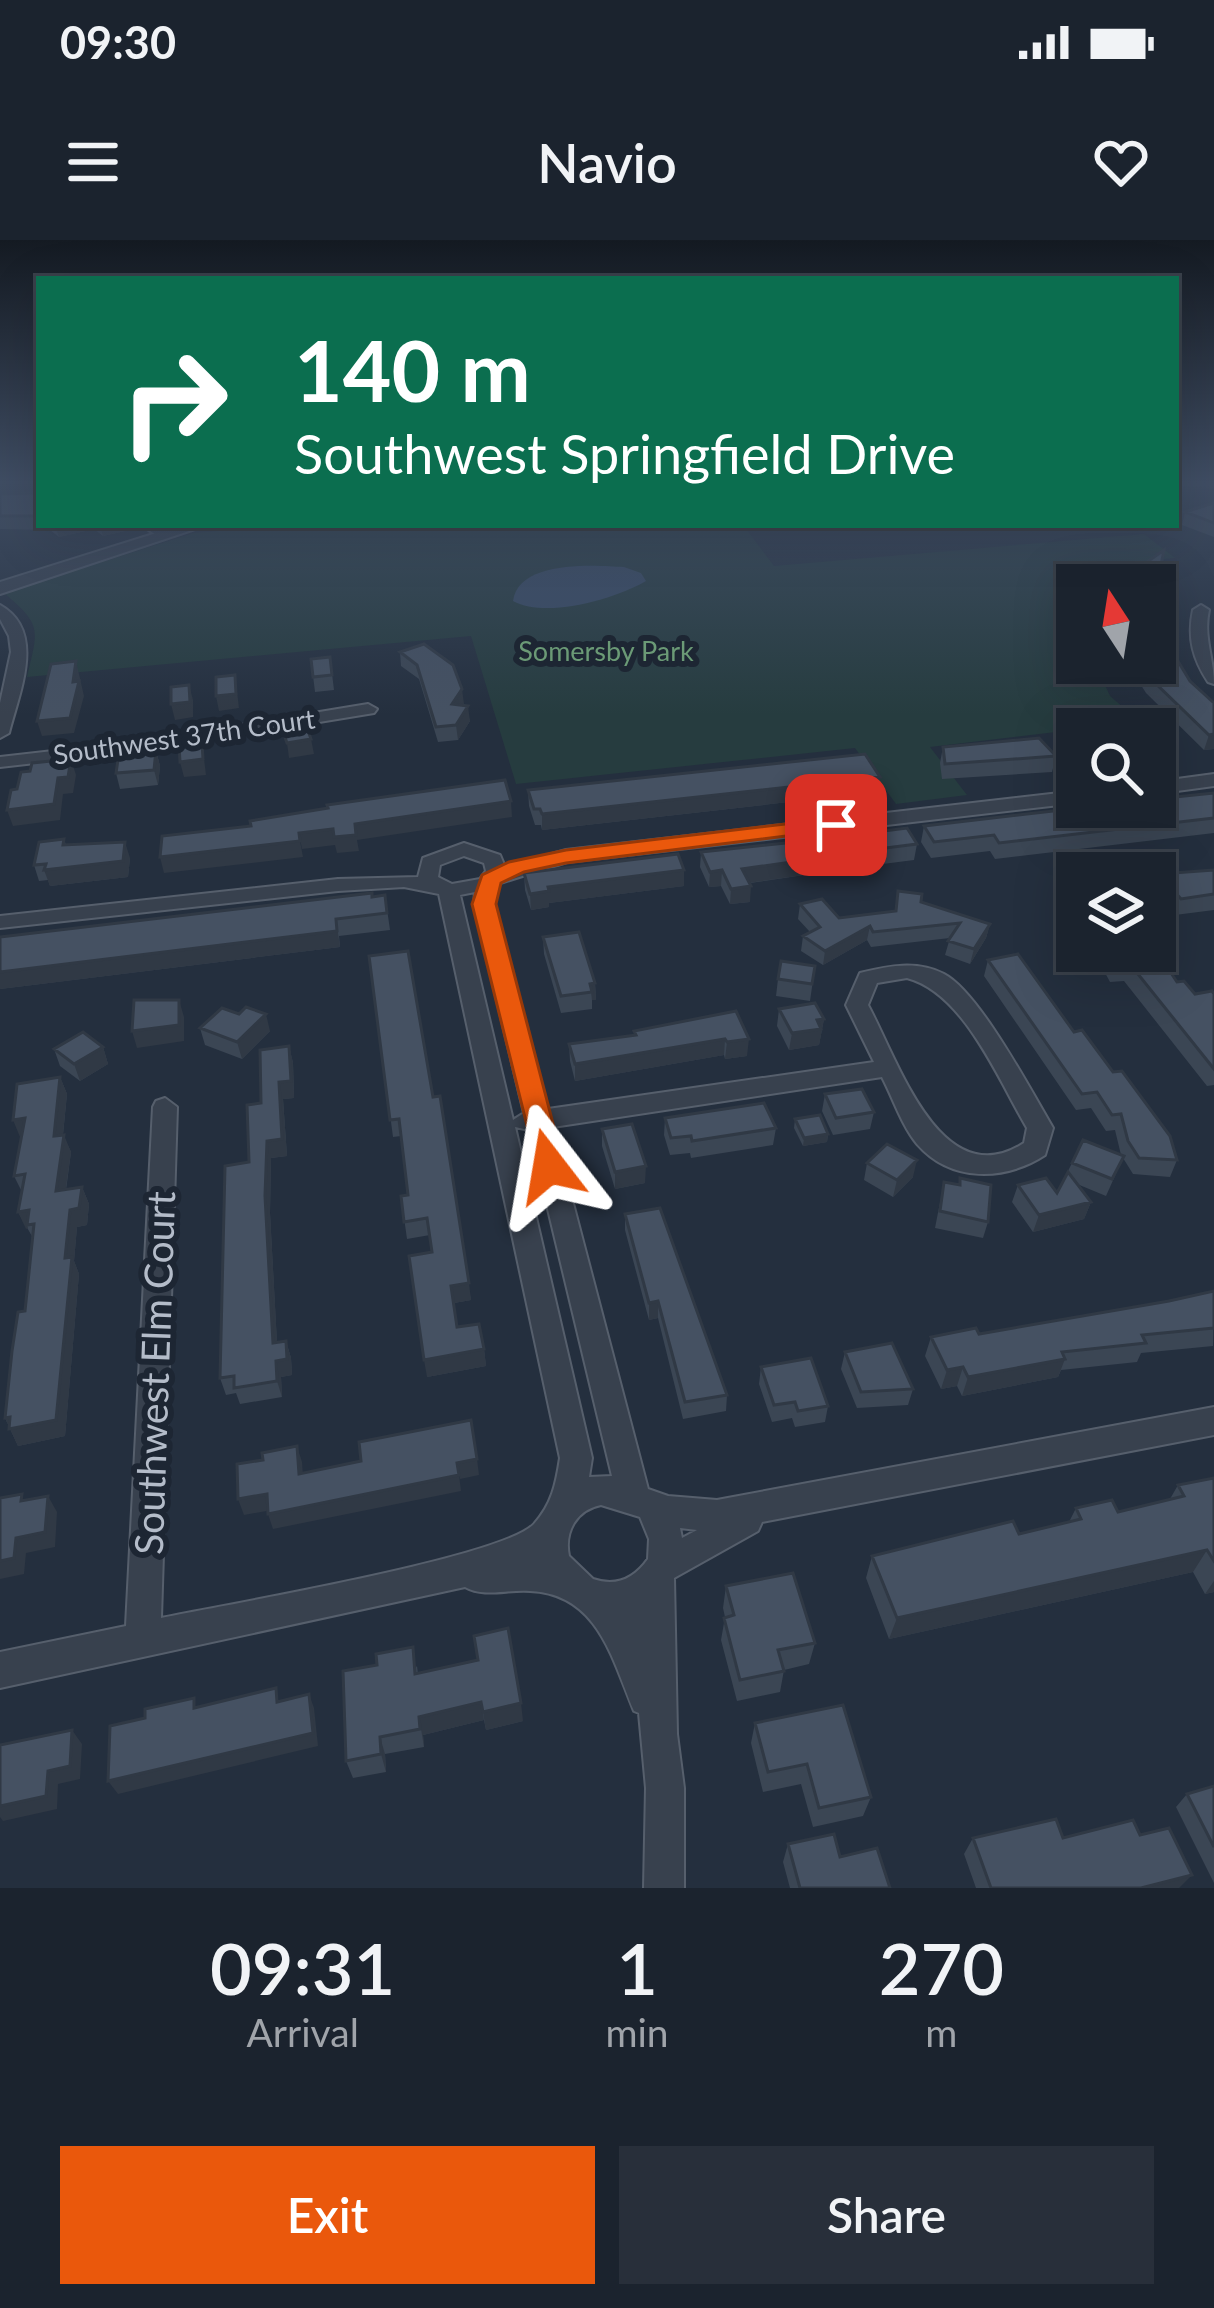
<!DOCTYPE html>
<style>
:root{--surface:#1b232e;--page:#282f3a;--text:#f1f3f6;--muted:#a0a4aa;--line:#39404a;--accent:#ea580c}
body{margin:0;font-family:Lato,sans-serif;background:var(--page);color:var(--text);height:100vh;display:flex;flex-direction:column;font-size:45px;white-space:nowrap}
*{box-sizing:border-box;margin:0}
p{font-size:39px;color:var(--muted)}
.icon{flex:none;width:66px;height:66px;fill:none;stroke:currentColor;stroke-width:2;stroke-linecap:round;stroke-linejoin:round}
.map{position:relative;height:1648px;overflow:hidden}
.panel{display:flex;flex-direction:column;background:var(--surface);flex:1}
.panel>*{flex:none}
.hud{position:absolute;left:36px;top:36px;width:1143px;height:252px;border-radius:0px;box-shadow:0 12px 48px #0002,0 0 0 3px var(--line);background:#0b6e4f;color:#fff;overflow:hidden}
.needle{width:78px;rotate:348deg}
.tools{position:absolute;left:1056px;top:324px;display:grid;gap:24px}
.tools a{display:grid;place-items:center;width:120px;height:120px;border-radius:0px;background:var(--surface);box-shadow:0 12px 48px #0002,0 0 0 3px var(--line);font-size:60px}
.pin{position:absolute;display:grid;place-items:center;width:102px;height:102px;color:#fff;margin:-51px;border-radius:24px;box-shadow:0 6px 18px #0006}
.me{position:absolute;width:132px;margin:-66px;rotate:346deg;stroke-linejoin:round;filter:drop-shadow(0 0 9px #0008)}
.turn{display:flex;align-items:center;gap:42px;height:252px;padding:0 60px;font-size:54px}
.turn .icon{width:156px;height:156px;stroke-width:2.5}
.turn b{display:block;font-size:84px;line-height:102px}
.eta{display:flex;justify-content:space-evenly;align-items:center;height:204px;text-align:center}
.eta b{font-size:72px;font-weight:600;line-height:84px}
.cta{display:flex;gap:24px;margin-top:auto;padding:24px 60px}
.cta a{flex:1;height:138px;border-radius:0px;background:var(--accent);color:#fff;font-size:48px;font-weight:600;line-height:138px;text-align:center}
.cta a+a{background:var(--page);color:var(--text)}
.status{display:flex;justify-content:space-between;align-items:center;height:84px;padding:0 60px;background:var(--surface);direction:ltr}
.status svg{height:33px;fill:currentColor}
header{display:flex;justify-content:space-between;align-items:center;height:156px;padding:0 60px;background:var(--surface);font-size:54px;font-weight:600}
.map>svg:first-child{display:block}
.green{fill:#263c3f}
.water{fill:#394c67}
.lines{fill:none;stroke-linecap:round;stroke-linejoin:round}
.minor-casing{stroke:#565f6c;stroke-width:4}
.tertiary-casing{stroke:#565f6c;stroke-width:4}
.minor{fill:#38414e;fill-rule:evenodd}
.tertiary{fill:#38414e;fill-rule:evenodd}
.wall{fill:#3b4654}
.shaded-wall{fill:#303945}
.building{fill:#455162;stroke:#303945;stroke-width:3}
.route{fill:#ea580c;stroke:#983908;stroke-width:3}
.labels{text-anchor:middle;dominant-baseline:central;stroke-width:12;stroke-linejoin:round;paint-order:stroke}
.far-park-label{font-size:27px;fill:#6b9a76;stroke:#1d2633}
.far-street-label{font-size:27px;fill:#b4bcc9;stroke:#1d2633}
.near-street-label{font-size:39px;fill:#b4bcc9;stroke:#1d2633}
</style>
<div class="status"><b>09:30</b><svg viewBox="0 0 49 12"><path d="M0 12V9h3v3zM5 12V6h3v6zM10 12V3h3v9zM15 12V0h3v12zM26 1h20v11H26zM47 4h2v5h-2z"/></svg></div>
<header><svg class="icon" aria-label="menu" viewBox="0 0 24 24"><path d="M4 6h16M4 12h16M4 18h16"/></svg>Navio<svg class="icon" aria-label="heart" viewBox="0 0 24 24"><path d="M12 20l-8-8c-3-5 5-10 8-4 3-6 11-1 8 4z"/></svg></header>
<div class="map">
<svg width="1214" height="1648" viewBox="0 0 1214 1648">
<rect width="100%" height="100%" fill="#242f3e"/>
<path class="green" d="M239,285H743L774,326L1144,294L1175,318L1062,329L1077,353V423H1095L1110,456L1140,482L930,507L967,555L896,564L855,508L516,544L471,396L27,437C38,389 43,386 4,353L194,293L243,289Z"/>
<path class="water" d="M624,327L641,333L646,341C615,359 546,379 513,361C518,320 594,325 624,327Z"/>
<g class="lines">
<defs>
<path id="minor" d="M141,285H158L173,295L161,298Z
M0,365C47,391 19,453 9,493L0,498V463L11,412L9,396L0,379Z
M1201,365L1209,370C1203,397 1214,418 1214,444L1208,442C1193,419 1187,398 1193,370Z
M368,464L377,469L374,473L150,510L0,527V517L150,500Z
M1214,534V546L1155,554V542Z
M1077,551V563L567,622L497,644L494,664L548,869L874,822L846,765L860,733C888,726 917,720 944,734C979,752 1031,851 1053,888L1045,915C1005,941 951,943 917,904C902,886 893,858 882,837L553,887L648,1249L668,1256L717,1260L1214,1167V1195L762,1282L758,1291L674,1338L677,1494L684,1548V1648H644L646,1548L639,1473L634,1471C612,1418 598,1354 530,1351C508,1349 485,1358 465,1347L0,1448V1412L126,1386L153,867L156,861L165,858L177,867L161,1378C223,1365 502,1318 534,1284C552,1264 556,1244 560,1218L439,654L404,647L338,651L0,688V676L338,639L418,637L423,618L464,603L500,615L505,627L566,610ZM464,616L484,623L486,631L480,639L452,644L438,637L440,625ZM475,652L474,664L524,873L513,880L460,655ZM907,738C964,753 998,839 1027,888L1024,903C941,957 898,820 868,765L877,743ZM515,887L529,890L612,1236L589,1237L592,1218ZM601,1265L640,1277L649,1299L648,1319C634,1339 616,1347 593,1339L569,1316C564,1292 576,1270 601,1265ZM680,1288L697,1290L682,1298Z"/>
<path id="tertiary" d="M182,285H207L0,354V342Z"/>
</defs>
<use href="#minor" class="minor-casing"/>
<use href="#tertiary" class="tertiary-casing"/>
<use href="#minor" class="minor"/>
<use href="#tertiary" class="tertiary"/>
</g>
<path class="wall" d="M39,244V285H124L125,291L103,296L94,289L59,297L50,290L0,289V254L36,253L39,249L0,252Z
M1176,244H1214V248L1176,246Z
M1214,263V297L1182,285L1185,272Z
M1164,398L1190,441L1214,463V509L1204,510L1146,453L1127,423H1155Z
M424,404L464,464L470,481L458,500L438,502L419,439L401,426L400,412Z
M330,417L334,450L315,452L311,419Z
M1077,490V524L1061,506L1065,491Z
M1155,497L1163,505L1158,520L1155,521Z
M943,507L1056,516L1052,532L942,539L940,523Z
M156,510L160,526L158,545L120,549L116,533Z
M528,550L878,552L542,590L541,585H535L529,566Z
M1214,553V593L995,619L990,611L931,618L921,602L924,586Z
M868,593L917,604L914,620L875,625L866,609Z
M64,599L66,605L130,618L128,637L50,646L48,640L39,641L34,625Z
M701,612H861L859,627L750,643V662L730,664L721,646L709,647L700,627Z
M1214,630V670L1175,675L1167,666L1155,684V647L1159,634Z
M524,633L684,646L549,663V667L531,670L525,650Z
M385,655L390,690L339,696L340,707L0,749V697Z
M921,662L990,684L986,698L970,724L945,715L950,698L871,707L867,700L823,725L801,711L803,696L810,692L798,679L800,664L839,678L895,672Z
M543,697L595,743L596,760H592V769L561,773L544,714Z
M1097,711H1108L1177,742L1195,754H1214V845L1207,846L1124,741L1110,742L1096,716Z
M369,716L433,857L471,1060L454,1063L457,1087L484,1109L486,1126L427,1137L432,1012L430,995L407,999L401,956L408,955L401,896L393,897Z
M988,720L1074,792L1177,920L1170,937L1133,934L1123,918L1106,956L1077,944L1091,962L1084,979L1033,992L1012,962L1018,945L1057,953L1072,923L1121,915L1115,890L1106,891L1091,868L1076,870L984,736Z
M815,726L810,761L776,756L778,739Z
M779,769L824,779L819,805L789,810L777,786Z
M736,771L747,816L725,819L724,815L575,841L570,821L569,804L634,795V791Z
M200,788L270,791L242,819L205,805Z
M289,806L293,823L294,858L283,859L287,916L271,918L270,973L277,1103L286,1101L291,1118L292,1135L281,1137L282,1157L240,1164L236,1153L226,1155L220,1138L249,922L261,863Z
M103,807L108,824L80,841L60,826L54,809Z
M60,837L67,854L63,895L71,912L66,950L82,947L89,964L87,985L77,987L74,1021L79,1034L65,1196L18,1206L5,1178L25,1071L33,998L18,972L22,952L14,936L22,897H20Z
M825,854L874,872L870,889L833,895L822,871Z
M665,878L776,888L773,905L691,918L690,913L670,915L664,895Z
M795,879L828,894L827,902L803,906L794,888Z
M602,889L645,943L615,949L602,906Z
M867,923L913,937L893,957L864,940Z
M944,942L959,945L988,982L983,998L935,988Z
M625,974L727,1155L726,1171L683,1179L658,1078L649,1080L625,990Z
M1214,1051L1213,1106L1141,1113L1137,1122L1061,1130L1058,1137L962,1156L957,1146L941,1149L925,1116L931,1097L979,1094L1169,1061Z
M845,1112L913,1149L908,1165L857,1168L841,1129Z
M761,1127L828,1166L825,1182L795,1187L792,1178L772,1182L759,1144Z
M1214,1238V1352L1205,1354L1193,1332L889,1399L866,1338L872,1316L1019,1294L1069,1282L1076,1268L1118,1272L1170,1259L1178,1245Z
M726,1346L815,1403L809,1424L784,1430L780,1452L737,1461L721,1400L725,1377L723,1368Z
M417,1426L418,1434L523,1481L486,1490L484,1480L423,1495L424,1507L385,1514L386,1532L353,1538L346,1521Z
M755,1483L871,1557L863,1576L813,1587L801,1544L763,1552L751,1503Z
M1214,1546V1643L1176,1567L1187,1554Z
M1140,1595L1179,1648H976L964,1614L973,1598Z
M788,1604L890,1648H790L783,1622Z"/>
<path class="shaded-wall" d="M0,244H37L39,249L0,252Z
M55,285H93L94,289L59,297Z
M100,285H124L125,291L103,296Z
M76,421L84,456L74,493L42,496L37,481L73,442Z
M235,435L239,468L219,471L216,456Z
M189,445L193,460V477L175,480L171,464Z
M462,449L464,464L453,479L452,464Z
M468,466L470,481L458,500L456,485Z
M1214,494V509L1204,510L1209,495Z
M311,499L314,514L289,518L287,503Z
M202,502L206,535L184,537L180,522Z
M156,510L160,526L158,545L154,530Z
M71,519L76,535L73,553L63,554L60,580L13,586L7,570L58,538Z
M880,537L878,552L542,590V574Z
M511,561L512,577L357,600L359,611L337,613L335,605L302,609L299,593Z
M300,601L303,617L164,633L160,617Z
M125,602L130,618L128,637L50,646L44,630Z
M861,612L859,627L741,644L742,629Z
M684,630V646L549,663V667L531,670L530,654L548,647Z
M722,630L721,646L709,647L710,632Z
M751,646L750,662L730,664L731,649Z
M1173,650L1167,666L1155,684V675Z
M336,679L340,707L0,749V732Z
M990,684L986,698L970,724L974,709Z
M870,686L867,700L823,725L825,711Z
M595,743L596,760H592L590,744Z
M179,760L184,777V801L137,808L132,791Z
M266,774L270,791L242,819L237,802Z
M824,779L819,805L789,810L792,793L817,780Z
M725,799L724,815L575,841V824Z
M749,799L747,816L725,819L727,802Z
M289,806L293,823L294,858L283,859L287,916L271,918L270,973L278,1120L273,1103L265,956L267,901L279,842Z
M103,807L108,824L80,841L74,824Z
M60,837L67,854L61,913L54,896Z
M25,878L33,895L20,897L13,880Z
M828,894L827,902L803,906L804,898Z
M64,895L71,912L63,968L56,951Z
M917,920L913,937L893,957L897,940Z
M646,926L645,943L615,949V932Z
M82,947L89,964L87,985L77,987L74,1021L79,1034L65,1196L18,1206L5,1178L10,1177L65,1018L70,970Z
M1091,962L1084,979L1033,992L1039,975Z
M29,970L34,984L27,985L28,988L26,989L18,972Z
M469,1043L471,1060L454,1063L451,1046Z
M658,1061V1078L649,1080V1063Z
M286,1101L291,1118L292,1135L281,1137L282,1157L277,1141L276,1121Z
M484,1109L486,1126L427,1137L424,1120Z
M1065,1119L1058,1137L962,1156L968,1137Z
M963,1127L957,1146L941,1149L947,1130Z
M297,1206L302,1222L304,1250L299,1234Z
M477,1219L479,1235L460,1239L457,1223Z
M459,1235L461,1251L273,1289L268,1274Z
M267,1254L272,1270L244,1275L238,1259Z
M48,1256L57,1272L55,1307L26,1313L24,1334L0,1339V1321Z
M1207,1310L1193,1332L889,1399L897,1378Z
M1214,1341V1352L1205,1354Z
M309,1454L314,1468L318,1506L118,1554L108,1541Z
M481,1462L484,1480L423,1495L424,1507L419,1477Z
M521,1463L523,1481L486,1490L483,1472Z
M72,1490L82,1504L80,1539L58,1544L57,1569L3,1581L0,1577V1566L48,1531Z
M380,1497L385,1514L386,1532L381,1514Z
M1192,1635L1179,1648H1141Z"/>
<path class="building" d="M39,249V276H0V254L36,253Z
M1214,263V283L1185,272Z
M1164,310L1155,357V345H1124L1127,326L1137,329Z
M1155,369L1159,370L1164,398L1190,441L1214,463V494L1209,495L1150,438L1140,423H1155Z
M424,404L453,425L462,449L452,464L468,466L456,485L436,487L417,425L400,412Z
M330,417L332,435L313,437L311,419Z
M76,421L73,442L79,441L70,478L37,481L51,424Z
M235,435L236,454L216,456V437Z
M189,445L190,462L171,464V447Z
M305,482L311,499L287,503L281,486Z
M1143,485L1147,489H1092Z
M1077,490V504L1065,491Z
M1039,498L1056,516L945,524L943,507Z
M202,502L203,519L180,522L179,505Z
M156,510L154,530L116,533L119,513Z
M865,514L880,537L542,574L540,569H534L528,550Z
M71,519L68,537L58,538L54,564L7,570L11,550L17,549L21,532L30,531L32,523Z
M505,540L511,561L355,584L356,595L334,597L333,589L299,593L300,601L160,617L162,596L251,586L250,581L328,568L327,565Z
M1214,553V578L999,603L994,595L934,602L924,586L1088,567H1155V559Z
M907,588L917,604L878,609L868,593Z
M852,596L861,612L742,629L751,646L731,649L722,630L710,632L701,612Z
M64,599L63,605L125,602L123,621L44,630L46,624L34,625L39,602Z
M678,614L684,630L548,647L549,651L530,654L524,633Z
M1214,630V654L1181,659L1173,650L1155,675V648L1170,646L1159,634Z
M898,651L922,654L921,662L990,684L974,709L948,701L960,683L873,692L870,686L825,711L803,696L820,687L800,664L822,659L839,678L896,671Z
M372,653V657L385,655L387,673L336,679L337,691L0,732V697Z
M579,692L595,743L590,744L592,752L561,756L543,697Z
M1155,709L1177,742L1184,741L1195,754L1212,751L1214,754V829L1130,724L1116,725L1108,711H1155Z
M408,711L433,857L440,856L469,1043L451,1046L457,1087L479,1084L484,1109L424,1120L409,1016L432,1012L427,978L404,982L401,956L408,955L399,879L390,880L369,716Z
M1018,714L1074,792L1082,790L1113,832L1122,831L1170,896L1177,920L1139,918L1128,901L1121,874L1112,875L1097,852L1082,854L988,720Z
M781,721L815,726L812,744L778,739Z
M134,760H179V785L132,791Z
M815,763L824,779L817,780L821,789L792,793L779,769Z
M246,767L266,774L237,802L200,788L222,768L239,774Z
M736,771L749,799L727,802L725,799L575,824L569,804L636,795L634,791Z
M83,792L103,807L74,824L54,809Z
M289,806L291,841L279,842L282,899L267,901L265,956L273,1103L286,1101L287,1119L276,1121L277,1141L234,1148V1136L220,1138L225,926L249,922L247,865L261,863L260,810Z
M60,837L54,896L64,895L56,951L82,947L79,968L70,970L65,1018L72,1017L56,1180L9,1189L10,1177L5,1178L12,1111L18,1072L25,1071L34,984L27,985L29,970L18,972L25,934L14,936L25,878L13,880L17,844Z
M862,849L874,872L836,878L825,854Z
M764,863L776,888L692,901L691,896L671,898L665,878Z
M820,875L828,894L804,898L795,879Z
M632,884L646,926L615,932L602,889Z
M1083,900L1124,916L1112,939L1072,923Z
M887,904L917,920L897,940L867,923Z
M1068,932L1091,962L1039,975L1018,945L1046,938L1057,953Z
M960,938L991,945L988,982L940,971L944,942L960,945Z
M660,968L727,1155L685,1162L658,1061L649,1063L625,974Z
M1214,1051V1088L1142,1095L1146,1103L1062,1112L1065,1119L968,1137L963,1127L947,1130L931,1097L976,1088L979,1094L1169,1061Z
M892,1103L913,1149L861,1152L845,1112Z
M811,1118L828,1166L798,1171L795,1162L774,1165L761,1127Z
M471,1180L477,1219L457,1223L459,1235L268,1274L267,1254L238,1259L237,1224L263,1220L262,1213L297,1206L299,1234L361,1221L359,1202Z
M1214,1238V1321L1207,1310L897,1378L872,1316L1013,1281L1019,1294L1081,1279L1076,1268L1112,1260L1118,1272L1184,1256L1178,1245Z
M22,1254L21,1261L48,1256L45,1292L16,1298L14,1318L0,1321V1258Z
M793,1333L815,1403L778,1410L784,1431L740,1440L724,1378L734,1375L726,1346Z
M508,1388L521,1463L483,1472L481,1462L419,1477L420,1489L380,1497L381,1514L346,1521L343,1431L377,1425L376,1414L413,1407L415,1434L478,1420L474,1396Z
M276,1448L277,1462L309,1454L313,1493L108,1541L110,1486L145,1478V1469L194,1458V1468Z
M843,1465L871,1557L819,1568L807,1524L768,1532L755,1483Z
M72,1490L70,1526L48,1531L46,1556L0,1566V1505Z
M1214,1546V1607L1187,1554Z
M1056,1579L1063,1598L1133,1580L1140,1595L1169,1588L1192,1635L1141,1648H991L973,1598Z
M834,1594L840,1617L877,1608L890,1648H800L788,1604Z"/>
<linearGradient id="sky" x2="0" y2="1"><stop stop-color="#141a22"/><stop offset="0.51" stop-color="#3f4d63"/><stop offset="1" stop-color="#3f4d63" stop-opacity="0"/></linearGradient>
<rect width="1214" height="475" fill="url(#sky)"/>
<path class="route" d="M836,578L843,580V589L566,623L524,632L501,643L496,664L564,926L559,934H539L472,664L482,635L509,622L566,610Z"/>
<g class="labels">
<g class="far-park-label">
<text x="606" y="410">Somersby Park</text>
</g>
<g class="far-street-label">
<text transform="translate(184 496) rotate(-8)">Southwest 37th Court</text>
</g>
<g class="near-street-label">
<text transform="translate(154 1133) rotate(-88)">Southwest Elm Court</text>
</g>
</g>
</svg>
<div class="tools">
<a><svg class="needle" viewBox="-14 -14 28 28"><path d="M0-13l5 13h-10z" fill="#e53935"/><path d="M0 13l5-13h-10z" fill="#a0a4aa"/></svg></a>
<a><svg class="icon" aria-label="search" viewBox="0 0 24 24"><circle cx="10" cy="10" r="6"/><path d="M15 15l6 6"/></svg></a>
<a><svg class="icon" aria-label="layers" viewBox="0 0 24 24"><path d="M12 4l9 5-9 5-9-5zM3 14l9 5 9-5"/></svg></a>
</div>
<div class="pin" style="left:836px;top:585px;background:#d93025"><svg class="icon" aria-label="arrive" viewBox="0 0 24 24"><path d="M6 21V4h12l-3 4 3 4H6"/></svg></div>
<svg class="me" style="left:549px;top:926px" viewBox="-20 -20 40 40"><path d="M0-17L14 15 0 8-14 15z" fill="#ea580c" stroke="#fff" stroke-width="4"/></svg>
<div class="hud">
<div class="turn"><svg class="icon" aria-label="right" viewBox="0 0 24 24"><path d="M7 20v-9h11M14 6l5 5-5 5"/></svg><div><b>140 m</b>Southwest Springfield Drive</div></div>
</div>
</div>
<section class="panel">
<div class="eta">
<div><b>09:31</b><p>Arrival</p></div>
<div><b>1</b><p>min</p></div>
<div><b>270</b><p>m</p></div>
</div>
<div class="cta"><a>Exit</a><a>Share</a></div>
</section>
